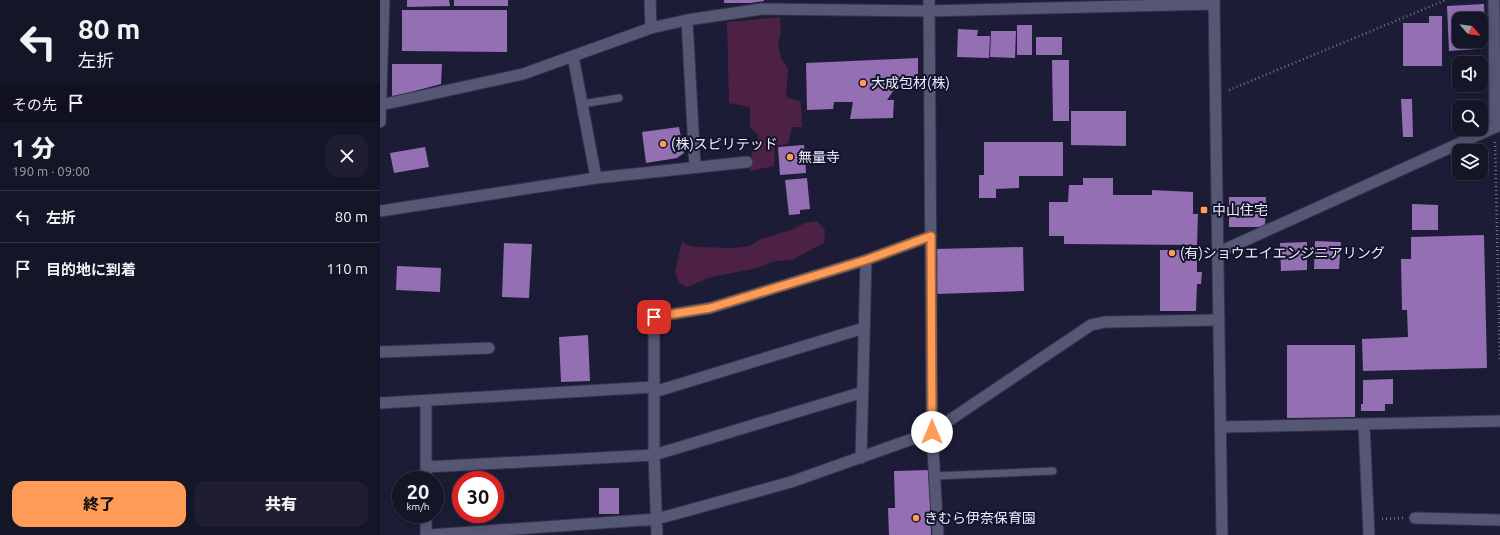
<!DOCTYPE html>
<html lang="ja">
<meta charset="utf-8">
<style>
:root{--surface:#151528;--page:#1e1e30;--text:#f1f3f6;--muted:#9d9fa8;--line:#343445;--accent:#fe9c57}
body{margin:0;font-family:Ubuntu,"Noto Sans JP",sans-serif;background:var(--page);color:var(--text);height:100vh;display:flex;flex-direction:column;font-size:15px;white-space:nowrap}
*{box-sizing:border-box;margin:0}
p{font-size:13px;color:var(--muted)}
.icon{flex:none;width:22px;height:22px;fill:none;stroke:currentColor;stroke-width:2;stroke-linecap:round;stroke-linejoin:round}
.map{position:relative;flex:1;overflow:hidden}
.panel{display:flex;flex-direction:column;background:var(--surface);width:380px}
.panel>*{flex:none}
.hud{background:#151528;color:var(--text);overflow:hidden}
.needle{width:26px;rotate:118deg}
.fabs{position:absolute;left:1072px;top:12px;display:grid;gap:8px}
.fabs a{display:grid;place-items:center;width:36px;height:36px;border-radius:8px;background:var(--surface);box-shadow:0 2px 10px #0003,0 0 0 1px var(--line);font-size:20px}
.speed{position:absolute;left:12px;top:471px;display:flex;gap:8px;font-size:20px;font-weight:700;text-align:center}
.speed>*{display:grid;place-content:center;width:52px;height:52px;border-radius:50%;background:var(--surface);box-shadow:0 2px 10px #0003,0 0 0 1px var(--line);line-height:1}
.speed small{font-size:10px;font-weight:400}
.speed .limit{border:6px solid #d22;background:#fff;color:#111}
.pin{position:absolute;display:grid;place-items:center;width:34px;height:34px;color:#fff;margin:-17px;border-radius:8px;box-shadow:0 2px 6px #0006}
.me{position:absolute;width:44px;margin:-22px;rotate:0deg;stroke-linejoin:round;filter:drop-shadow(0 0 3px #0008)}
.turn{display:flex;align-items:center;gap:14px;height:84px;padding:0 12px;font-size:18px}
.turn .icon{width:52px;height:52px;stroke-width:2.5}
.turn b{display:block;font-size:28px;line-height:34px}
.then{display:flex;align-items:center;height:38px;padding:0 12px;background:#0003;gap:8px;font-size:15px}
.round{display:grid;place-items:center;flex:none;width:42px;height:42px;border-radius:12px;background:var(--page)}
.head{display:flex;align-items:center;justify-content:space-between;height:68px;padding:0 12px}
h1{font-size:24px;font-weight:800;line-height:30px}
.cta{display:flex;gap:8px;margin-top:auto;padding:8px 12px}
.cta a{flex:1;height:46px;border-radius:12px;background:var(--accent);color:#111;font-size:16px;font-weight:800;line-height:46px;text-align:center}
.cta a+a{background:var(--page);color:var(--text)}
ul{padding:0;list-style:none}
li{display:flex;align-items:center;gap:12px;height:52px;padding:0 12px;border-top:1px solid var(--line)}
li div{flex:1}
li b{display:block;font-size:15px}
li em{font-style:normal}
main{display:flex;flex:1;min-height:0}
.map>svg:first-child{display:block}
.green{fill:#4c2144}
.building{fill:#946fb3}
.lines{fill:none;stroke-linecap:round;stroke-linejoin:round}
.service-casing{stroke:#353449;stroke-width:9}
.minor-casing{stroke:#353449;stroke-width:13}
.tertiary-casing{stroke:#353449;stroke-width:13}
.path{stroke:#72738a;stroke-width:2.5;stroke-dasharray:1 3;stroke-linecap:butt}
.service{stroke:#555774;stroke-width:7}
.minor{stroke:#555774;stroke-width:11}
.tertiary{stroke:#555774;stroke-width:11}
.route-casing{stroke:#a56539;stroke-width:10}
.route{stroke:#fe9c57;stroke-width:7}
.poi-dot{fill:#fe9c57;stroke:#13132b;stroke-width:1.5}
.labels{text-anchor:middle;dominant-baseline:central;stroke-width:4;stroke-linejoin:round;paint-order:stroke}
.poi-label{font-size:14px;fill:#ebedff;stroke:#13132b;text-anchor:start}
</style>
<main>
<section class="panel">
<div class="hud">
<div class="turn"><svg class="icon" aria-label="left" viewBox="0 0 24 24"><path d="M17 20v-9H6M10 6l-5 5 5 5"/></svg><div><b>80 m</b>左折</div></div>
<div class="then">その先<svg class="icon" aria-label="arrive" viewBox="0 0 24 24"><path d="M6 21V4h12l-3 4 3 4H6"/></svg></div>
</div>
<div class="head"><div><h1>1 分</h1><p>190 m · 09:00</p></div><a class="round"><svg class="icon" aria-label="close" viewBox="0 0 24 24"><path d="M6 6l12 12M18 6L6 18"/></svg></a></div>
<ul>
<li><svg class="icon" aria-label="left" viewBox="0 0 24 24"><path d="M17 20v-9H6M10 6l-5 5 5 5"/></svg><div><b>左折</b></div><em>80 m</em></li>
<li><svg class="icon" aria-label="arrive" viewBox="0 0 24 24"><path d="M6 21V4h12l-3 4 3 4H6"/></svg><div><b>目的地に到着</b></div><em>110 m</em></li>
</ul>
<div class="cta"><a>終了</a><a>共有</a></div>
</section>
<div class="map">
<svg width="1120" height="535" viewBox="0 0 1120 535">
<rect width="100%" height="100%" fill="#1c1c36"/>
<path class="green" d="M400,17L401,32L398,44L401,58L408,68L406,97L421,102L422,127H412L408,144L395,146L394,166L370,171L372,151L378,144V134L370,128V107L349,103L347,22Z
M437,221L445,230L444,243L412,260L395,261L378,268L331,277L307,287L299,283L295,271L302,242L310,246L320,247L354,248L369,246L381,239L413,229L425,223Z"/>
<path class="building" d="M27,0H69L70,6L27,7Z
M74,0H128V6H74Z
M344,0H384V1L370,3H344Z
M1104,4L1105,30H1101V19H1079V41H1097V49L1069,51L1067,6Z
M22,10H127V52L22,51Z
M1049,16H1062V66H1023V23H1049Z
M637,25H652V55H637Z
M578,29L598,30L597,36H610L609,58L577,57Z
M611,31H636L635,58L610,57Z
M656,37H682V55H656Z
M538,58V76L522,78L507,100H514L513,118L470,119L473,102H454L453,109L427,110L426,63Z
M672,60H689V121H673Z
M12,64H62L61,84L12,97Z
M1021,99H1032L1033,137H1023Z
M691,111H746V146L691,145Z
M299,127L304,153L297,158L266,163L262,132Z
M604,142H683V176H639V188L616,189V198H599V175H604Z
M424,145L426,173L400,175L398,147Z
M45,147L49,167L14,173L10,153Z
M427,178L430,209L420,210V214L409,215L405,180Z
M703,178H733V195H772V190L813,192V214H818L817,245L684,244V236H669V202H688L689,185H703Z
M849,197H886L885,227H849Z
M1032,204L1058,205V230H1032Z
M1104,235L1107,368L983,371L982,339L1028,337L1027,310H1022L1021,259H1031V237Z
M935,241L961,242L959,269H934Z
M927,242V270L901,271L900,243Z
M124,243L152,244L149,298L122,297Z
M643,247L644,291L556,294L555,249Z
M780,250H817V272H822L821,284H817L816,311H780Z
M17,266L61,268L60,292L16,290Z
M208,335L210,381L181,382L179,337Z
M907,345H975V417L907,418Z
M1013,379V404H1005V411H981V404H983V380Z
M549,470L551,535H509L508,508H515L514,471Z
M219,488H239V514H219Z"/>
<g class="lines">
<defs>
<path id="service" d="M202,104L239,98
M554,476L673,471"/>
<path id="minor" d="M270,0L271,28
M549,0L552,432L558,535
M1114,0L1115,127
M307,20L315,167
M193,56L216,178
M1,105L143,74L271,28L307,20L382,9L549,11L834,4
M0,122L4,0
M0,211L216,178L367,162
M837,253L1120,125
M0,352L109,348
M274,392L484,328
M0,403L274,387
M984,424L989,535
M840,427L1120,421
M481,458L486,260
M46,467L274,455L483,392
M46,480V401
M46,514V535
M1035,518L1120,520
M50,535L277,519L411,482L552,432L711,325L725,322L839,320
M277,535L274,455V317L330,308L486,260L551,236"/>
<path id="tertiary" d="M834,0L842,535"/>
</defs>
<use href="#service" class="service-casing"/>
<use href="#minor" class="minor-casing"/>
<use href="#tertiary" class="tertiary-casing"/>
<path class="path" d="M849,90L1066,0
M1115,142L1120,361
M1002,519L1023,518"/>
<use href="#service" class="service"/>
<use href="#minor" class="minor"/>
<use href="#tertiary" class="tertiary"/>
</g>
<g class="lines">
<defs>
<path id="route" d="M274,317L330,308L486,260L551,236L552,432"/>
</defs>
<use href="#route" class="route-casing"/>
<use href="#route" class="route"/>
</g>
<g class="poi-dot">
<circle cx="483" cy="83" r="4"/>
<circle cx="283" cy="144" r="4"/>
<circle cx="410" cy="157" r="4"/>
<rect x="820" y="206" width="8" height="8" rx="2"/>
<circle cx="792" cy="253" r="4"/>
<circle cx="536" cy="518" r="4"/>
</g>
<g class="labels">
<g class="poi-label">
<text x="491" y="83">大成包材(株)</text>
<text x="291" y="144">(株)スピリテッド</text>
<text x="418" y="157">無量寺</text>
<text x="832" y="210">中山住宅</text>
<text x="800" y="253">(有)ショウエイエンジニアリング</text>
<text x="544" y="518">きむら伊奈保育園</text>
</g>
</g>
</svg>
<div class="fabs">
<a><svg class="needle" viewBox="-14 -14 28 28"><path d="M0-13l5 13h-10z" fill="#e53935"/><path d="M0 13l5-13h-10z" fill="#9d9fa8"/></svg></a>
<a><svg class="icon" aria-label="sound" viewBox="0 0 24 24"><path d="M4 9h4l5-4v14l-5-4H4zM17 9q2 3 0 6"/></svg></a>
<a><svg class="icon" aria-label="search" viewBox="0 0 24 24"><circle cx="10" cy="10" r="6"/><path d="M15 15l6 6"/></svg></a>
<a><svg class="icon" aria-label="layers" viewBox="0 0 24 24"><path d="M12 4l9 5-9 5-9-5zM3 14l9 5 9-5"/></svg></a>
</div>
<div class="speed"><div>20<small>km/h</small></div><div class="limit">30</div></div>
<div class="pin" style="left:274px;top:317px;background:#d93025"><svg class="icon" aria-label="arrive" viewBox="0 0 24 24"><path d="M6 21V4h12l-3 4 3 4H6"/></svg></div>
<svg class="me" style="left:552px;top:432px" viewBox="-20 -20 40 40"><circle r="19" fill="#fff"/><path d="M0-13L10 11 0 6-10 11z" fill="#fe9c57"/></svg>
</div>
</main>
